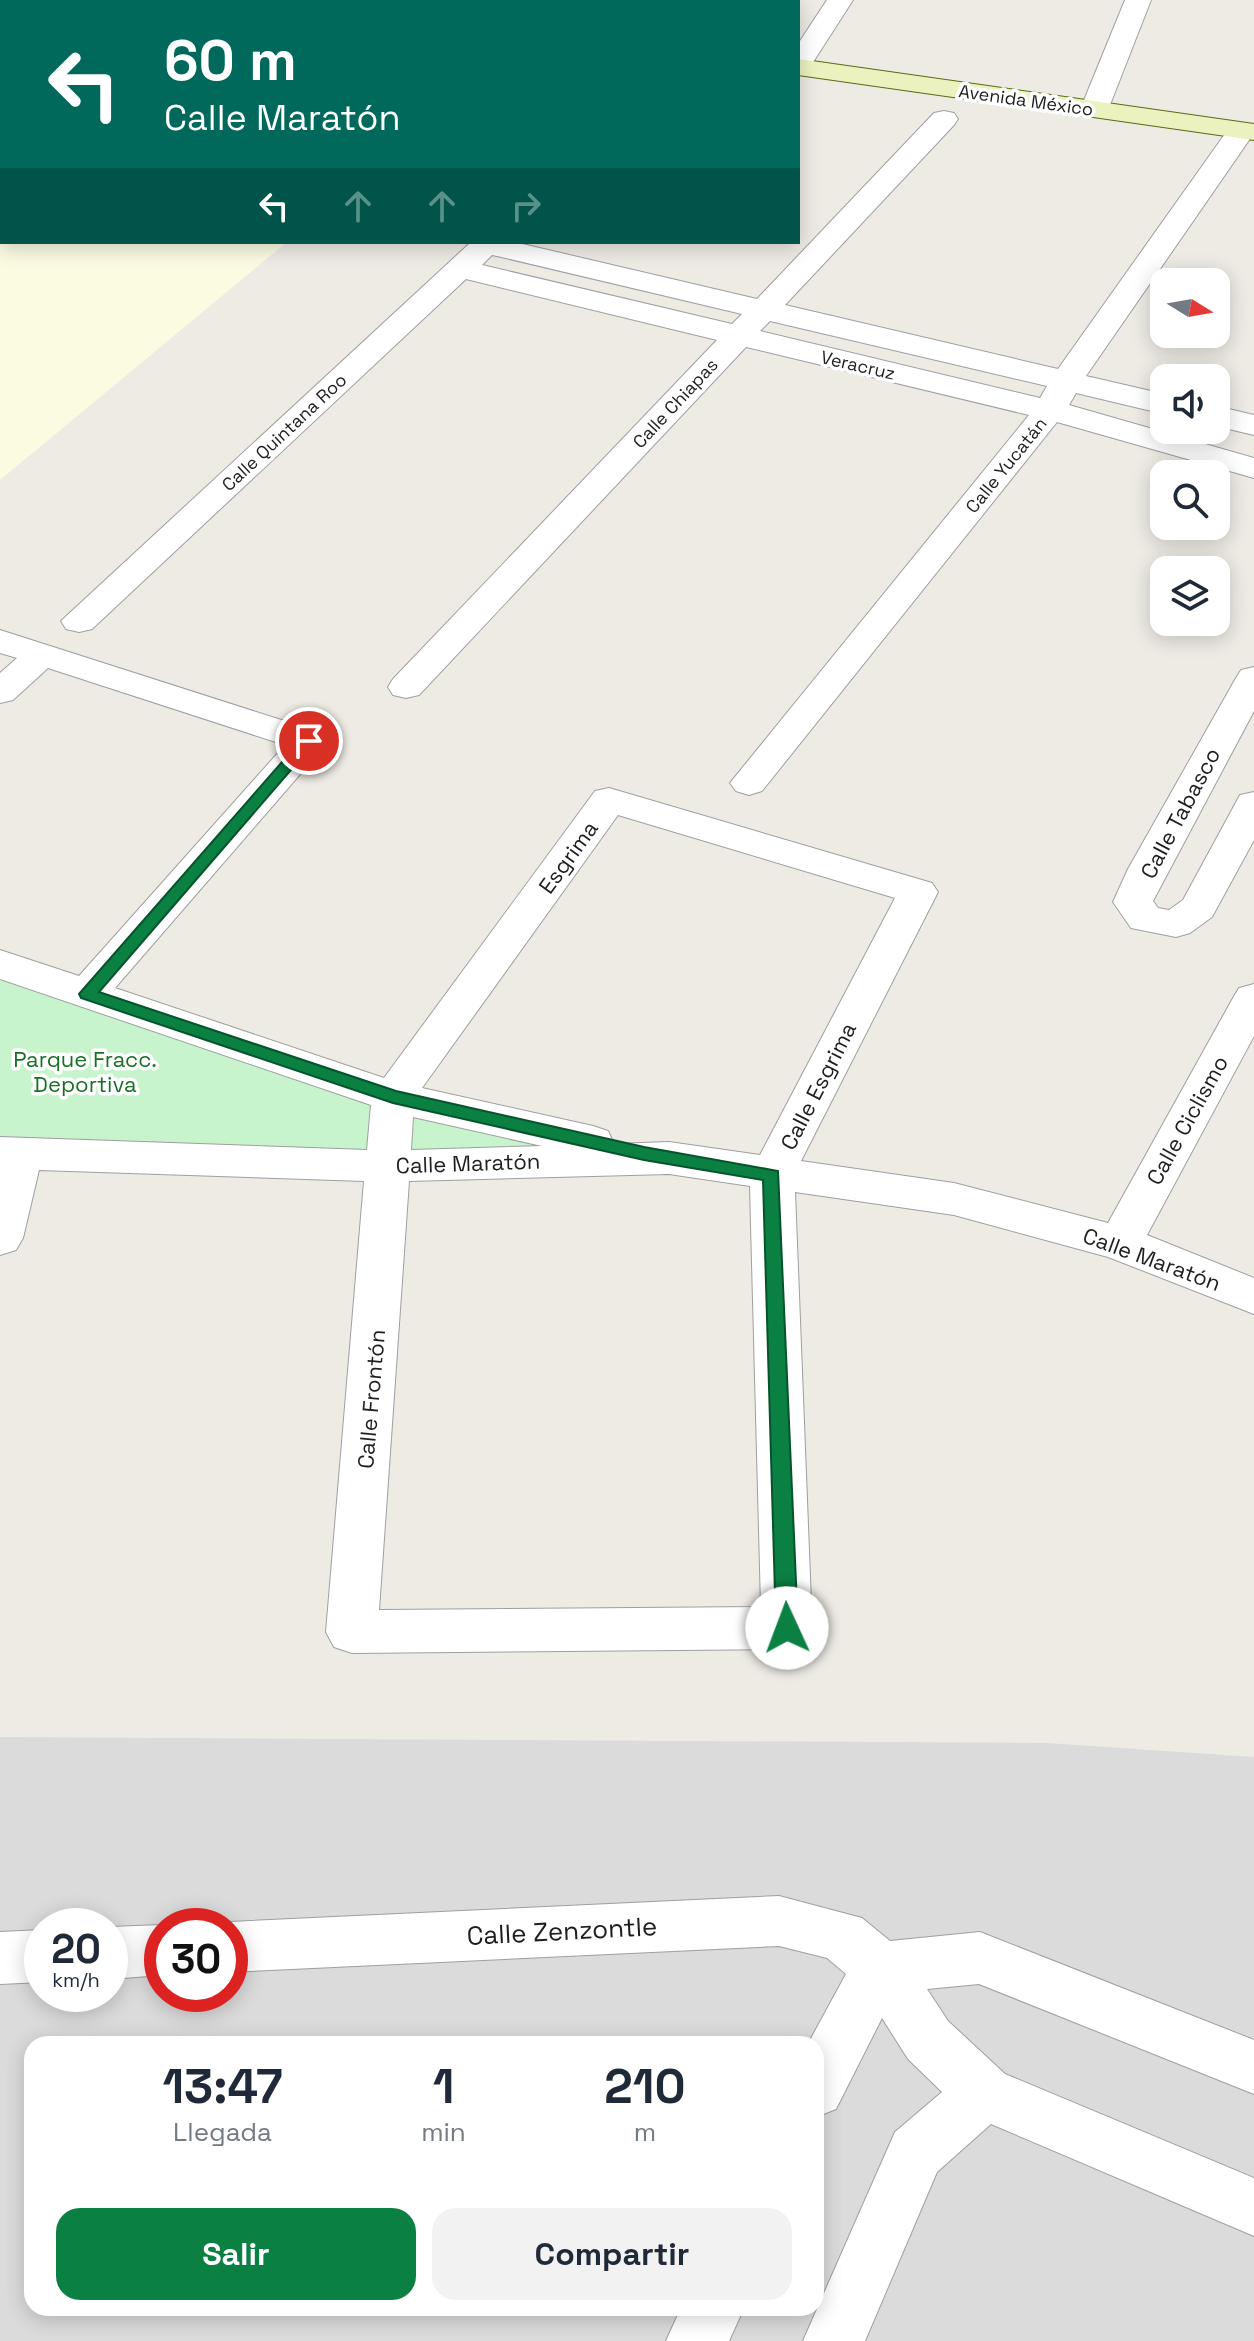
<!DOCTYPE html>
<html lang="es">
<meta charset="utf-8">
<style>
:root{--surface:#fff;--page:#f2f2f3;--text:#1f2937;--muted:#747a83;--accent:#0b8043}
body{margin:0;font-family:"Space Grotesk",sans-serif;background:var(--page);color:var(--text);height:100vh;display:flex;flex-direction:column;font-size:30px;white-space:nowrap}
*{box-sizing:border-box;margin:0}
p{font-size:26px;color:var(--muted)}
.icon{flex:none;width:44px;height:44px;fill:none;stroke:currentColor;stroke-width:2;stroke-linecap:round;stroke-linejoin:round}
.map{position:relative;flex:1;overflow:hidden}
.panel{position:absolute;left:24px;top:2036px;width:800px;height:280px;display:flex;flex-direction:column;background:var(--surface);border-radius:24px;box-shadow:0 4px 20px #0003}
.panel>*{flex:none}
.guide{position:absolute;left:0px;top:0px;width:800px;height:244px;box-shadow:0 4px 20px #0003;background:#00695c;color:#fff;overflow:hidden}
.needle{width:52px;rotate:101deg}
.fabs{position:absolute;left:1150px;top:268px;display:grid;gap:16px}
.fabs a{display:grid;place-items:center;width:80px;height:80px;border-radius:16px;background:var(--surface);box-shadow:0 4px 20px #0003;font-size:40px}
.speed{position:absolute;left:24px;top:1908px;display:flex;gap:16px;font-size:40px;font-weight:700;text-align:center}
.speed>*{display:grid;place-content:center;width:104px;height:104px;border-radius:50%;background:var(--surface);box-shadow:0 4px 20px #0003;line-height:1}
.speed small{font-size:20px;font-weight:400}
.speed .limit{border:12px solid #d22;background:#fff;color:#111}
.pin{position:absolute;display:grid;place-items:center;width:68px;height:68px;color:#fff;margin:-34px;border:4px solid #fff;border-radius:50%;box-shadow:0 2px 8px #0007}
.me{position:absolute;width:88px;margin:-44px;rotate:358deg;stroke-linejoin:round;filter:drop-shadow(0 0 6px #0008)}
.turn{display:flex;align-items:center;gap:28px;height:168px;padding:0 32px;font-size:36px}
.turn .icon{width:104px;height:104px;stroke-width:2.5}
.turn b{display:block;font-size:56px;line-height:68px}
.lanes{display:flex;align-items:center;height:76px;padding:0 32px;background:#0003;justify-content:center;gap:40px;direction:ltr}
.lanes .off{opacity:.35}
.eta{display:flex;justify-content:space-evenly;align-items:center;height:136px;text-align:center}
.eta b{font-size:48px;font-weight:600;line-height:56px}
.primary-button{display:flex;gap:16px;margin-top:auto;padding:16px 32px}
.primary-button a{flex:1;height:92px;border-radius:24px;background:var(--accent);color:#fff;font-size:32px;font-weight:600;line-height:92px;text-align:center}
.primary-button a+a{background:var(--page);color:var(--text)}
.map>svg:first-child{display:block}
.residential{fill:#dcdbdb;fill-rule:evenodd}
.education{fill:#fafbe1}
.park{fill:#c7f3cd}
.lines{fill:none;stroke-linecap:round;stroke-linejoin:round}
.minor-casing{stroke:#9f9f9f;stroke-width:2}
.secondary-casing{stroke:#5a6912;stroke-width:2}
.minor{fill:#fff;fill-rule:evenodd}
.secondary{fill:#ecf2bf;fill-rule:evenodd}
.route{fill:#0b8043;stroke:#07532c;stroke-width:2}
.labels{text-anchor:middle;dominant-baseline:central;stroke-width:7;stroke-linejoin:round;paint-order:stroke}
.far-street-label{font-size:18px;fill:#1e1e1e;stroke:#fff}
.street-label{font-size:22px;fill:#1e1e1e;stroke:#fff}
.park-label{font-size:22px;fill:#187025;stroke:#fff}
.near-street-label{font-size:26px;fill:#1e1e1e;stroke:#fff}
</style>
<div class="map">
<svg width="1254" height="2341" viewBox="0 0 1254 2341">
<rect width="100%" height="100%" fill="#eeebe5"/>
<path class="residential" d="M0,1737L1047,1743L1254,1757V2341H0ZM42,1926H110V1994H42ZM162,1926H230V1994H162ZM32,2044H816V2308H32Z"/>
<path class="education" d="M0,0L240,2H2V242H287L0,480Z"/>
<path class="park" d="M0,959L593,1143L567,1159L0,1153Z"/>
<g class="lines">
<defs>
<path id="minor" d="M827,0H853L808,70L798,72V44Z
M1125,0H1151L1108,110L1104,116H1084L1080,110Z
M944,111L954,113L958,119L954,125L785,305L1058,369L1232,124H1252L1254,133L1086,376L1164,394V414L1076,393L1069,405L1254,458V478L1057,422L762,791L749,795L736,791L730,783L1029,415L746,347L419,695L406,698L393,695L388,687L393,679L717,340L466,279L92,629L79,632L66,629L61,621L470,243L514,242L757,299L934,113ZM492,255L497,256L742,314L732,324L482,265ZM770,321L1047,386L1040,398L760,331Z
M1216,406L1254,415V435L1216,426Z
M0,630L322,733L328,741L322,749L115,988L384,1078L595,791L609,788L932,883L938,892L801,1161L954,1183L1108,1223L1233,998L1239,988L1254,984V1036L1147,1235L1254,1278V1314L1108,1257L954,1215L795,1192L812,1628L805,1643L787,1649L352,1653L334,1647L326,1632L364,1181L39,1170L23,1238L16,1250L0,1255V1137L367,1150L371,1105L0,979V950L79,976L285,745L48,668L13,700L0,703V673L17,658L0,653ZM618,815L895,898L760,1155L669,1142L614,1144L608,1131L593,1126L422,1088ZM413,1117L542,1146L411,1150ZM669,1174L750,1186L761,1607L379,1610L409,1181Z
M1254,667V711L1153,901L1158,908L1169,910L1183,900L1240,795L1254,792V840L1212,917L1190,933L1176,937L1131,928L1113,902L1128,869L1236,678L1241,670Z
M779,1896L862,1918L890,1941L980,1932L1254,2040V2094L979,1984L927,1989L948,2021L1005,2074L1254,2178V2236L991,2124L937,2172L865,2341H803L895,2132L942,2092L908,2059L882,2018L836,2109L816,2117V2044H808L846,1974L827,1958L779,1946L230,1972V1926H218L230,1922Z
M162,1925L166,1926H162V1975L110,1979V1927Z
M42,1930V1982L0,1984V1932Z
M681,2308H744L729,2341H666Z"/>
<path id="secondary" d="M322,0H361L362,2H323Z
M798,59L1254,124V140L798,75Z"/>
</defs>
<use href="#minor" class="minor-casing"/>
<use href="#secondary" class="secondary-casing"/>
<use href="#minor" class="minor"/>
<use href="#secondary" class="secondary"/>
</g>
<path class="route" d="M303,738L316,741L99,992L396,1091L644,1147L778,1171L798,1628L794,1635H780L776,1628L763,1180L644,1160L393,1103L81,998L79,994Z"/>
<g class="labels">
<g class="far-street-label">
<text transform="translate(1026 100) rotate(8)">Avenida México</text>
<text transform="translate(858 365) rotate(13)">Veracruz</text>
<text transform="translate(675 403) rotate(-47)">Calle Chiapas</text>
<text transform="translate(284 432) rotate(-43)">Calle Quintana Roo</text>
<text transform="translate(1006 465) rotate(-51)">Calle Yucatán</text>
</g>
<g class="street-label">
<text transform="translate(1180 813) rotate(-62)">Calle Tabasco</text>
<text transform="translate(568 857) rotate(-54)">Esgrima</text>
<text transform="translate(818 1086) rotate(-63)">Calle Esgrima</text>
<text transform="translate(1187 1120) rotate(-61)">Calle Ciclismo</text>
<text transform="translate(468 1163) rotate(-2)">Calle Maratón</text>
<text transform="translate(1152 1259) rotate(20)">Calle Maratón</text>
<text transform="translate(371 1399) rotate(-85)">Calle Frontón</text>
</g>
<g class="park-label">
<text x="85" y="1059">Parque Fracc.<tspan x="85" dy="25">Deportiva</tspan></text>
</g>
<g class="near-street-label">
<text transform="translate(562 1931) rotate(-3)">Calle Zenzontle</text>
</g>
</g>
</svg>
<div class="fabs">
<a><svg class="needle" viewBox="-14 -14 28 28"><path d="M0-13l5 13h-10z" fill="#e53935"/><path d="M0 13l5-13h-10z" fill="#747a83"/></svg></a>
<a><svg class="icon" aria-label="sound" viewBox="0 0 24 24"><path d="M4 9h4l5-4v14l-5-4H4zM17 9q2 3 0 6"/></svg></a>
<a><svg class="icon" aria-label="search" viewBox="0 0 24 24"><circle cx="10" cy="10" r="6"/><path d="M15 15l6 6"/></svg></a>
<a><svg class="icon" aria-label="layers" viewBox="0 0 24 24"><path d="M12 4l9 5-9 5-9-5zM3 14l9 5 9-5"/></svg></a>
</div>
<div class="speed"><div>20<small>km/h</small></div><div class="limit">30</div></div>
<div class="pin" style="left:309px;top:741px;background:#d93025"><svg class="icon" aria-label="arrive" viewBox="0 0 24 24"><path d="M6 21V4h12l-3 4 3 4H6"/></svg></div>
<svg class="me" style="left:787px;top:1628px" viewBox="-20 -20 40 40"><circle r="19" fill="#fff"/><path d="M0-13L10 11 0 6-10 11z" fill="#0b8043"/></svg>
<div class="guide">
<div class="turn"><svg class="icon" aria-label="left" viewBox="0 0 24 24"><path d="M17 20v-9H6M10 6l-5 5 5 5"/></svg><div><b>60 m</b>Calle Maratón</div></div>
<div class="lanes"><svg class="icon" aria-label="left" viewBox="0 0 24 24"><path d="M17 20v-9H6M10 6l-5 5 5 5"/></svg><svg class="icon off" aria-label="ahead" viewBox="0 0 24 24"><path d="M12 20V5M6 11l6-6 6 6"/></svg><svg class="icon off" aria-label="ahead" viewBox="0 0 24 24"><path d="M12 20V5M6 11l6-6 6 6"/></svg><svg class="icon off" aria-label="right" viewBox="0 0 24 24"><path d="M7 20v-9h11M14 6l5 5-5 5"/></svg></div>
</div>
<section class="panel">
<div class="eta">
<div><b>13:47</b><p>Llegada</p></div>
<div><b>1</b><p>min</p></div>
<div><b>210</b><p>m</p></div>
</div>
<div class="primary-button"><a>Salir</a><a>Compartir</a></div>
</section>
</div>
